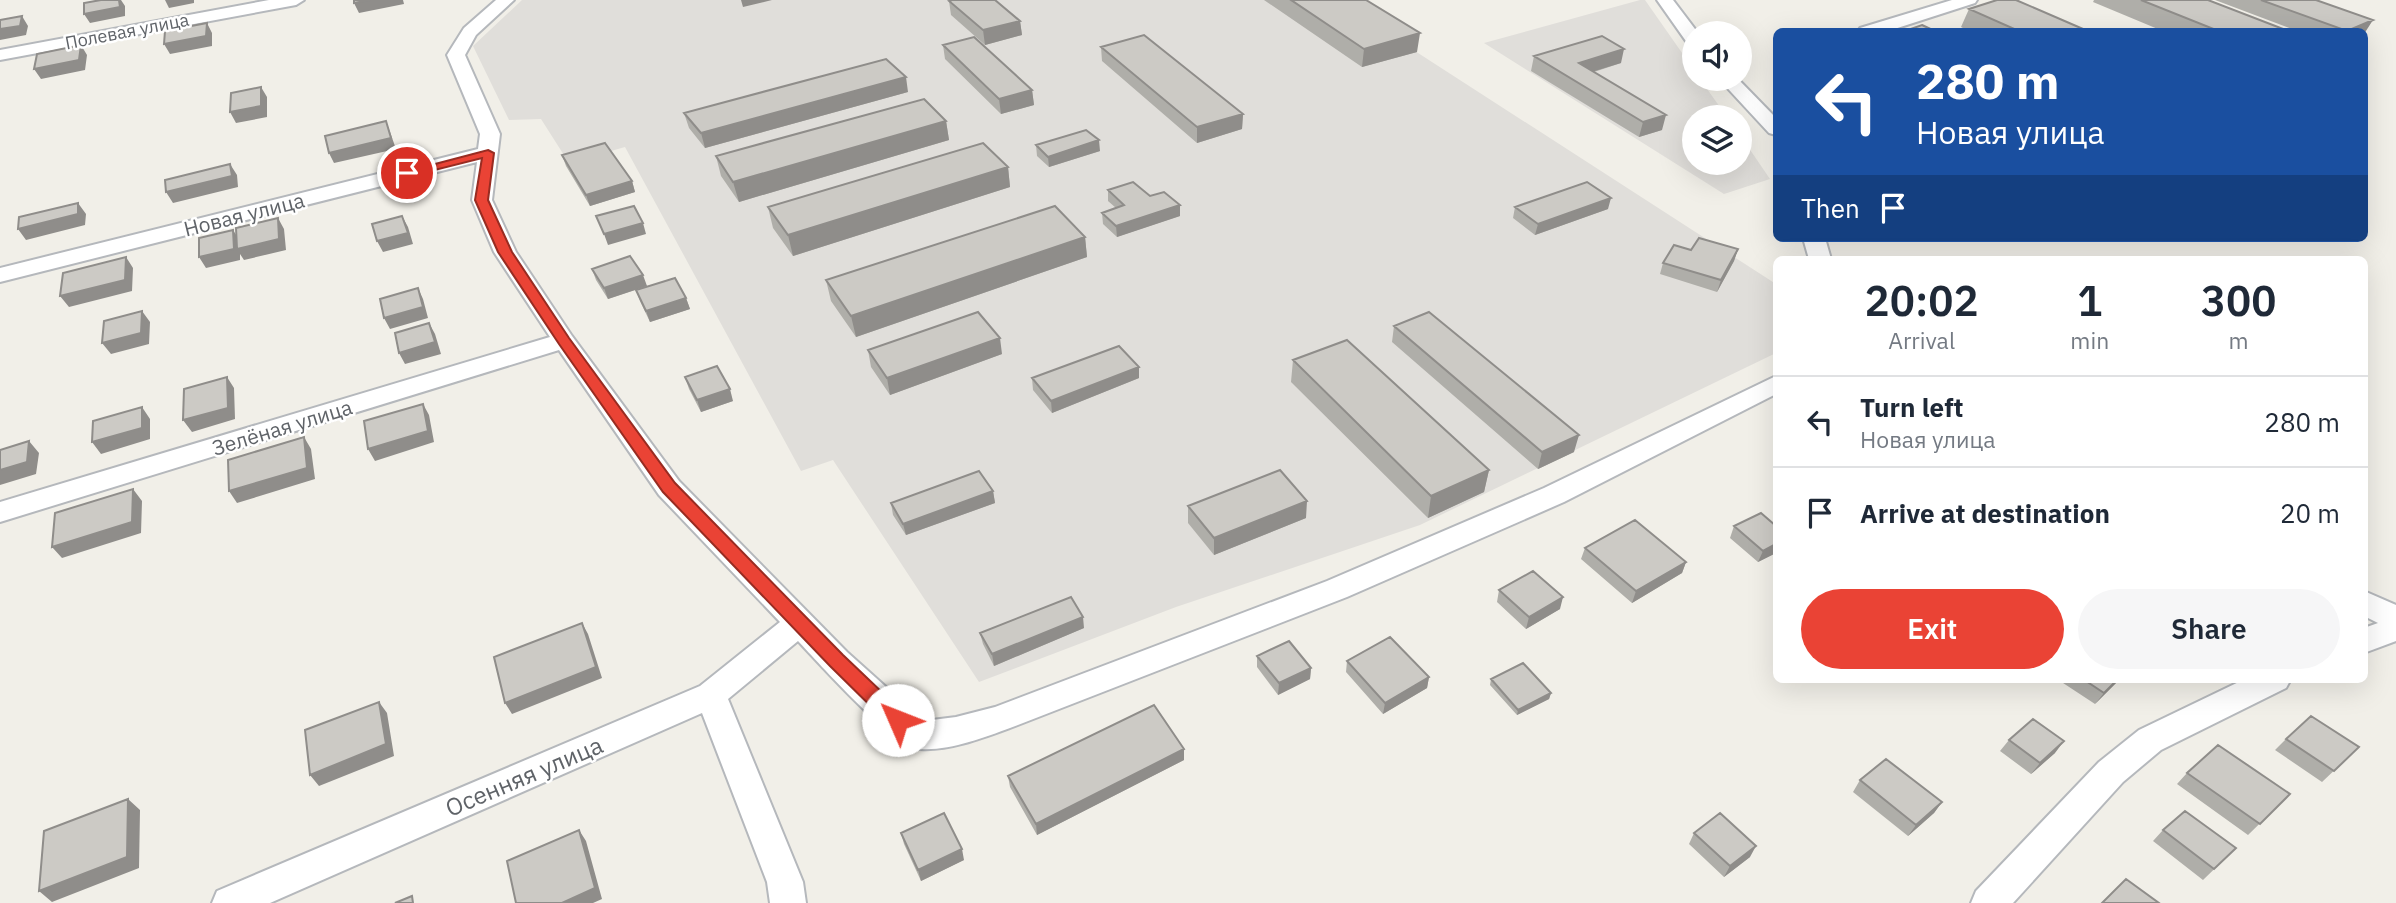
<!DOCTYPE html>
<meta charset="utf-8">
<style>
:root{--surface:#fff;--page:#f6f6f7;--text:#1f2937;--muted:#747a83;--line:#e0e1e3;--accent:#ea4335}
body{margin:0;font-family:"IBM Plex Sans",sans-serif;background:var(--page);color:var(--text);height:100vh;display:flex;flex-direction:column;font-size:26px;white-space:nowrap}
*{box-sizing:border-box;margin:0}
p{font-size:23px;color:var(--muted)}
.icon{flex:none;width:38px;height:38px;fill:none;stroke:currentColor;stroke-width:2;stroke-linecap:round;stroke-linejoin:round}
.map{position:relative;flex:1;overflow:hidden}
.panel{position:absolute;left:1773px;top:256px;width:595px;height:427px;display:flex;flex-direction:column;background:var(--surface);border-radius:10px;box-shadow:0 7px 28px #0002}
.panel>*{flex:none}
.hud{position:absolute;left:1773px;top:28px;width:595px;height:214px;border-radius:10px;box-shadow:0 7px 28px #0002;background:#1a4fa0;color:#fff;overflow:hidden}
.fabs{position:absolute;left:1682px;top:21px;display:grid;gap:14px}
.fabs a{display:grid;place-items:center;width:70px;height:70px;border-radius:50%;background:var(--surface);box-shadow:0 7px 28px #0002;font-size:35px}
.pin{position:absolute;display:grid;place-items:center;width:60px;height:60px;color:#fff;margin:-30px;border:4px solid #fff;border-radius:50%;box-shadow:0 2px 7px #0007}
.me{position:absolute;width:77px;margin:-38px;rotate:314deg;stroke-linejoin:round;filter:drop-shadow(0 0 5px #0008)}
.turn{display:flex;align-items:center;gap:24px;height:147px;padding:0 28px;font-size:32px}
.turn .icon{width:91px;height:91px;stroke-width:2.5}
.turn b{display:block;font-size:49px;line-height:60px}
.then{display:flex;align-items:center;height:66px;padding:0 28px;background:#0003;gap:14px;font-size:26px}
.eta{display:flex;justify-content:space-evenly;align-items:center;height:119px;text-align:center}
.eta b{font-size:42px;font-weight:600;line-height:49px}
.button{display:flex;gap:14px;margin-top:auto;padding:14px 28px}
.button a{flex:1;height:80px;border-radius:42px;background:var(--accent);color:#fff;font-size:28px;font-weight:600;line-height:80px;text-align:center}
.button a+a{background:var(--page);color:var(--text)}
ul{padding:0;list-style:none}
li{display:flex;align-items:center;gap:21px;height:91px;padding:0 28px;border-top:2px solid var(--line)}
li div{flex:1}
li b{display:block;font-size:26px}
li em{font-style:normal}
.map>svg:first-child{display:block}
.industrial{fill:#e0deda}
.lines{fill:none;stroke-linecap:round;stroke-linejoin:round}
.minor-casing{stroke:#b5b8bc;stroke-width:4}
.minor{fill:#fff;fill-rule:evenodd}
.wall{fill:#afaea9}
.shaded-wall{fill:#8f8d8a}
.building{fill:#cccac5;stroke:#8f8d8a;stroke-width:2}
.route{fill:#ea4335;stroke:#982c22;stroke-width:2}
.labels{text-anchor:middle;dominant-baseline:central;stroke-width:5;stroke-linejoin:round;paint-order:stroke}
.far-street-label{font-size:18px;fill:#5f6368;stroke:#fff}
.street-label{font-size:21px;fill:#5f6368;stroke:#fff}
.near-street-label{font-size:24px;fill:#5f6368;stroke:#fff}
</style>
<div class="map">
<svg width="2396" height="903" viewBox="0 0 2396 903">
<rect width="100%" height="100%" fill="#f1efe8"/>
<path class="industrial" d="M522,0H1336L1776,284V353L1420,525L1176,607L979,682L833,460L801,471L625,147L569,163L541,119L509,120L473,46Z
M1640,0H1645L1694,70V79H1700L1727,117H1694V163H1740V135L1770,179L1724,194L1484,43Z"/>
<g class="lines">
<defs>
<path id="minor" d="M269,0H304L296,5L0,60V50Z
M496,0H514L476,35L465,55L500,134L492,200L516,252L572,336L679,481L847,652L924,721L956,717L995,707L1327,581L1544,488L1776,376V394L1564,502L1347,597L1010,728C983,738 949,751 920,749C893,747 819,663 798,641L728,699L803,882L806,903H770L767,882L702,713L270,903H212L217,891L700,686L780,622L659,495L559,350L0,522V502L550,337L494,252L472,200L477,162L0,282V268L478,149L480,134L447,55L464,28Z
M1657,0H1673L1698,33H1694V45L1688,44Z
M1952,0H1977L1975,3L1885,32H1858L1860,28Z
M1719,79H1738L1776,118V135L1769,133Z
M1803,238H1825L1831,259H1809Z
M2364,591L2396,605V641L2364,653V628L2378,623L2364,616Z
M2245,679H2291L2286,688L2161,750L2123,782L2013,903H1971L1976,891L2099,762L2139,730Z"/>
</defs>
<use href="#minor" class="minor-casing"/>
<use href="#minor" class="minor"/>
</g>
<path class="wall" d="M1264,0H1366L1417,52L1362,67Z
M2094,0H2208L2291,32H2165L2093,2Z
M2215,0H2316L2364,32H2300Z
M949,1L1020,21L1022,35L985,45L951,15Z
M1969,9L2090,32H1971L1961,27Z
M943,45L1032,90L1034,105L1001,114L945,59Z
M1101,47L1243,114L1242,129L1197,143L1102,61Z
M1534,56L1621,63L1594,72L1662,130L1639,137L1531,71Z
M908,92L705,148L689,128L684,113Z
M946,121L949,140L739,202L721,176L716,156Z
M1036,145L1100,151L1049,167L1037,156Z
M562,155L632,181L635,192L590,206L566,166Z
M1008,167L1010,187L793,256L773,228L768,207Z
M1108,190L1150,196L1180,205V216L1117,237L1103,224L1102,213L1116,208L1108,201Z
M1515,207L1608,209L1535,235L1513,218Z
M1085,237L1087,257L856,337L831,301L826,280Z
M1738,249L1734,261L1717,292L1660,274L1663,263L1691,250Z
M592,269L647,286L608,299L596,280Z
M636,290L686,298L690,309L650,322L640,301Z
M1394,326L1574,452L1538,469L1392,342Z
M868,350L1002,354L890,395L871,367Z
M1293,360L1489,470L1484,492L1428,518L1291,382Z
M685,377L733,401L701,412L689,389Z
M1032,378H1139L1052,413L1033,390Z
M993,491L995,503L906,535L893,515L891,503Z
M1188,506L1306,518L1214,555L1188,523Z
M1734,526H1776V553L1758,562L1730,538Z
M1585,548L1686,562L1682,573L1632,603L1581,559Z
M1499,590L1560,609L1526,629L1497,602Z
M1084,628L994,666L983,644L980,633Z
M1257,656L1311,668L1310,679L1278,695L1257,667Z
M1347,661L1429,677L1427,688L1383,714L1346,672Z
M1491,679L1551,693L1549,699L1517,715L1490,685Z
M2061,679H2120L2095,704L2060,681Z
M2286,739L2359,747L2322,782L2275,750Z
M2009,740L2055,753L2031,774L2000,751Z
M1184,760L1037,835L1010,787L1008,776Z
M2187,773L2290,794L2248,835L2177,784Z
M1860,780L1942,802L1934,813L1908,836L1853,792Z
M2163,830L2236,848L2203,880L2153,841Z
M901,833L964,860L921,881L904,844Z
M1694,833L1750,857L1724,877L1689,844Z"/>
<path class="shaded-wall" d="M119,0H121L125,6V16L90,23L84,14Z
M165,0H194V3L169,8Z
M370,0H403L404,4L359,13L354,3Z
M741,0H772L743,7Z
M22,16L28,26L26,35L0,40V29Z
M2373,20L2364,34V32H2346Z
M1020,21L1022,35L985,45L983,30Z
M207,23L212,33V46L170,54L164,44Z
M1420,33L1417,52L1362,67L1364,49Z
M81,45L87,55L85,70L41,79L34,69Z
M1624,49L1621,63L1575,77L1579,63Z
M906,77L908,92L705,148L701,133Z
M261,87L267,97V117L236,123L230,112Z
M1032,90L1034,105L1001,114L999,99Z
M1243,114L1242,129L1197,143V127Z
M1666,115L1662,130L1639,137L1643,122Z
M386,121L390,132L396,149L334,163L329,153Z
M946,121L949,140L739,202L733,182Z
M1099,140L1100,151L1049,167L1048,157Z
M230,164L237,175L238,187L173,203L166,192Z
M1008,167L1010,187L793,256L788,235Z
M632,181L635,192L590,206L586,195Z
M1611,198L1608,209L1535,235L1538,224Z
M78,203L86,214L85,225L26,240L18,229Z
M1180,205V216L1117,237L1116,226Z
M402,216L408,227L413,244L383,252L377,241Z
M278,218L284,229L286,250L244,260L240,254V260L206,268L199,257L233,230L240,241Z
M643,223L646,234L608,245L604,234Z
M1085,237L1087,257L856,337L851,316Z
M1738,249L1734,261L1717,292L1721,280Z
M126,257L133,268L132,291L69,307L60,296Z
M643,275L647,286L608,299L604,288Z
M418,288L423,299L428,318L390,329L384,318Z
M686,298L690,309L650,322L646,311Z
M142,311L150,322L149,344L111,354L102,343Z
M429,323L435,334L441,354L405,364L399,353Z
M1000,338L1002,354L890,395L887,378Z
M1139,367V378L1052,413L1051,401Z
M227,377L234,388L235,419L192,432L183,420Z
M730,389L733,401L701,412L697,400Z
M423,404L429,415L434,442L375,461L368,449Z
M142,407L150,419V439L101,454L92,442Z
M1579,435L1574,452L1538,469L1542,452Z
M304,437L311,449L315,479L237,503L229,491Z
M29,441L39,453L36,474L0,485V470Z
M1489,470L1484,492L1428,518L1431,496Z
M133,489L142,501L141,533L62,558L52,547Z
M993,491L995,503L906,535L903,524Z
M1307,501L1306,518L1214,555V538Z
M1776,544V553L1758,562L1763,551Z
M1686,562L1682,573L1632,603L1636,591Z
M1563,597L1560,609L1526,629L1529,617Z
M1083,617L1084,628L994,666L992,654Z
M582,623L588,634L602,678L512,714L505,703Z
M1311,668L1310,679L1278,695L1279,683Z
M1429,677L1427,688L1383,714L1385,703Z
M2118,679H2120L2095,704L2104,693Z
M1551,693L1549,699L1517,715L1518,710Z
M379,702L387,713L394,756L319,786L310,775Z
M2064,741L2055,753L2031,774L2040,763Z
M1184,749V760L1037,835L1036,824Z
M128,799L140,810L139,868L52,902L39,891Z
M1942,802L1934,813L1908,836L1916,825Z
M579,830L586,841L602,899L593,903H562Z
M1756,846L1750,857L1724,877L1730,866Z
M962,849L964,860L921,881L918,870Z"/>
<path class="building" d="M101,0H119L120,7L84,14V3Z
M354,0H370L354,3Z
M952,0H995L1020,21L983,30L949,1Z
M1291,0H1366L1420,33L1364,49Z
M1997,0H2016L2090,32H2021L1969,9Z
M2141,0H2208L2291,32H2221Z
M2261,0H2316L2373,20L2347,31Z
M22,16L20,26L0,29V20Z
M207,23L206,36L164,44L165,31Z
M1922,25L1937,32H1902Z
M1144,35L1243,114L1197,127L1101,47Z
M1602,36L1624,49L1579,63L1666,115L1643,122L1534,56Z
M974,37L1032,90L999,99L943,45Z
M81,45L79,60L34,69L37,54Z
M886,59L906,77L701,133L684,113Z
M261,87V106L230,112L231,93Z
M924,99L946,121L733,182L716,156Z
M386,121L391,138L329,153L325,136Z
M1086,130L1099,140L1048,157L1036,145Z
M605,143L632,181L586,195L562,155Z
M983,143L1008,167L788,235L768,207Z
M230,164L232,176L166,192L165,180Z
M1133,182L1150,196L1164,192L1180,205L1116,226L1102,213L1124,205L1108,190Z
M1587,182L1611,198L1538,224L1515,207Z
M78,203V214L18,229L19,217Z
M634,206L643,223L604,234L596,216Z
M1055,206L1085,237L851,316L826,280Z
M402,216L408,233L377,241L372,224Z
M278,218L279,239L237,249L236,228Z
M233,230L234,249L199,257V238Z
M1699,238L1738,249L1721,280L1663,263L1674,245L1691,250Z
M630,256L643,275L604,288L592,269Z
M126,257L125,280L60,296L63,273Z
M675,278L686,298L646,311L636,290Z
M418,288L423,307L384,318L380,299Z
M142,311L141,333L102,343L104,321Z
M978,312L1000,338L887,378L868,350Z
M1429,312L1579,435L1542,452L1394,326Z
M429,323L435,342L399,353L395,333Z
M1347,340L1489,470L1431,496L1293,360Z
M1119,346L1139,367L1051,401L1032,378Z
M717,366L730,389L697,400L685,377Z
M227,377L228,408L183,420L184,389Z
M423,404L428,431L368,449L364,421Z
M142,407V428L92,442L93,421Z
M304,437L307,468L229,491L228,460Z
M29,441L27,462L0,470V450Z
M1280,470L1307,501L1214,538L1188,506Z
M979,471L993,491L903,524L891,503Z
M133,489L132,522L52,547L55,513Z
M1761,513L1776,526V544L1763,551L1734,526Z
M1635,520L1686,562L1636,591L1585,548Z
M1533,571L1563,597L1529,617L1499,590Z
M1071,597L1083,617L992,654L980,633Z
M582,623L596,667L505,703L494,657Z
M1390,637L1429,677L1385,703L1347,661Z
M1289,641L1311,668L1279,683L1257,656Z
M1523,663L1551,693L1518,710L1491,679Z
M2083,679H2118L2104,693Z
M379,702L386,744L310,775L305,730Z
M1154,705L1184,749L1036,824L1008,776Z
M2311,716L2359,747L2334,771L2286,739Z
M2033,719L2064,741L2040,763L2009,740Z
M2218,745L2290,794L2260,824L2187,773Z
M1886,759L1942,802L1916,825L1860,780Z
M128,799L127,857L39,891L44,831Z
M2185,811L2236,848L2214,869L2163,830Z
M944,813L962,849L918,870L901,833Z
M1720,813L1756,846L1730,866L1694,833Z
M579,830L595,888L562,903H516L507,861Z
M2126,879L2159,903H2102Z
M412,896L413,903H395Z"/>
<path class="route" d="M488,150L494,153L488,200L512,252L569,338L675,483L843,655L905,714L908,720L905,726L898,728L891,726L830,666L663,492L559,344L498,252L475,200L482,158L407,177L401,173Z"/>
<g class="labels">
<g class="far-street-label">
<text transform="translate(127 31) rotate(-11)">Полевая улица</text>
</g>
<g class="street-label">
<text transform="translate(244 214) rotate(-14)">Новая улица</text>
<text transform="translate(282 427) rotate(-17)">Зелёная улица</text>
</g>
<g class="near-street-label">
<text transform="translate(524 776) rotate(-23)">Осенняя улица</text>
</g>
</g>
</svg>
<div class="fabs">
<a><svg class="icon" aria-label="sound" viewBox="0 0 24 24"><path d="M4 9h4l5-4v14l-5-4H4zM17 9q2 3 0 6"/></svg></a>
<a><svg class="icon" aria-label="layers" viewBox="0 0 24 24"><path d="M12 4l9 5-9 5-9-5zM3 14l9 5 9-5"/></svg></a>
</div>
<div class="pin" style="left:407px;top:173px;background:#d93025"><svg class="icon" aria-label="arrive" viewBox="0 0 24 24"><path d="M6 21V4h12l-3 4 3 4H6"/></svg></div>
<svg class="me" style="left:898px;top:720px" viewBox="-20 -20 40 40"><circle r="19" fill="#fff"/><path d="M0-13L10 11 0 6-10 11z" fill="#ea4335"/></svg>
<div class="hud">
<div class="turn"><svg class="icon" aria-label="left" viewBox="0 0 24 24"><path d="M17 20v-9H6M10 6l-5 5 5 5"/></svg><div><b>280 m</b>Новая улица</div></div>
<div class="then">Then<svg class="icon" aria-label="arrive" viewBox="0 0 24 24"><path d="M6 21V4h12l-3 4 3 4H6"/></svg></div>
</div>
<section class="panel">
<div class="eta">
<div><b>20:02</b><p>Arrival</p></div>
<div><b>1</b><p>min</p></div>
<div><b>300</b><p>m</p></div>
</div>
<ul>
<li><svg class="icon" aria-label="left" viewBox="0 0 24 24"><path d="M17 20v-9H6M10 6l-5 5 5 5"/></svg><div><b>Turn left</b><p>Новая улица</p></div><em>280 m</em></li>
<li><svg class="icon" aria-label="arrive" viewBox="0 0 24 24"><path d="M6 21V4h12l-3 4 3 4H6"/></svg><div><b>Arrive at destination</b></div><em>20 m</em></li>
</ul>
<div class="button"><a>Exit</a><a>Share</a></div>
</section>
</div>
